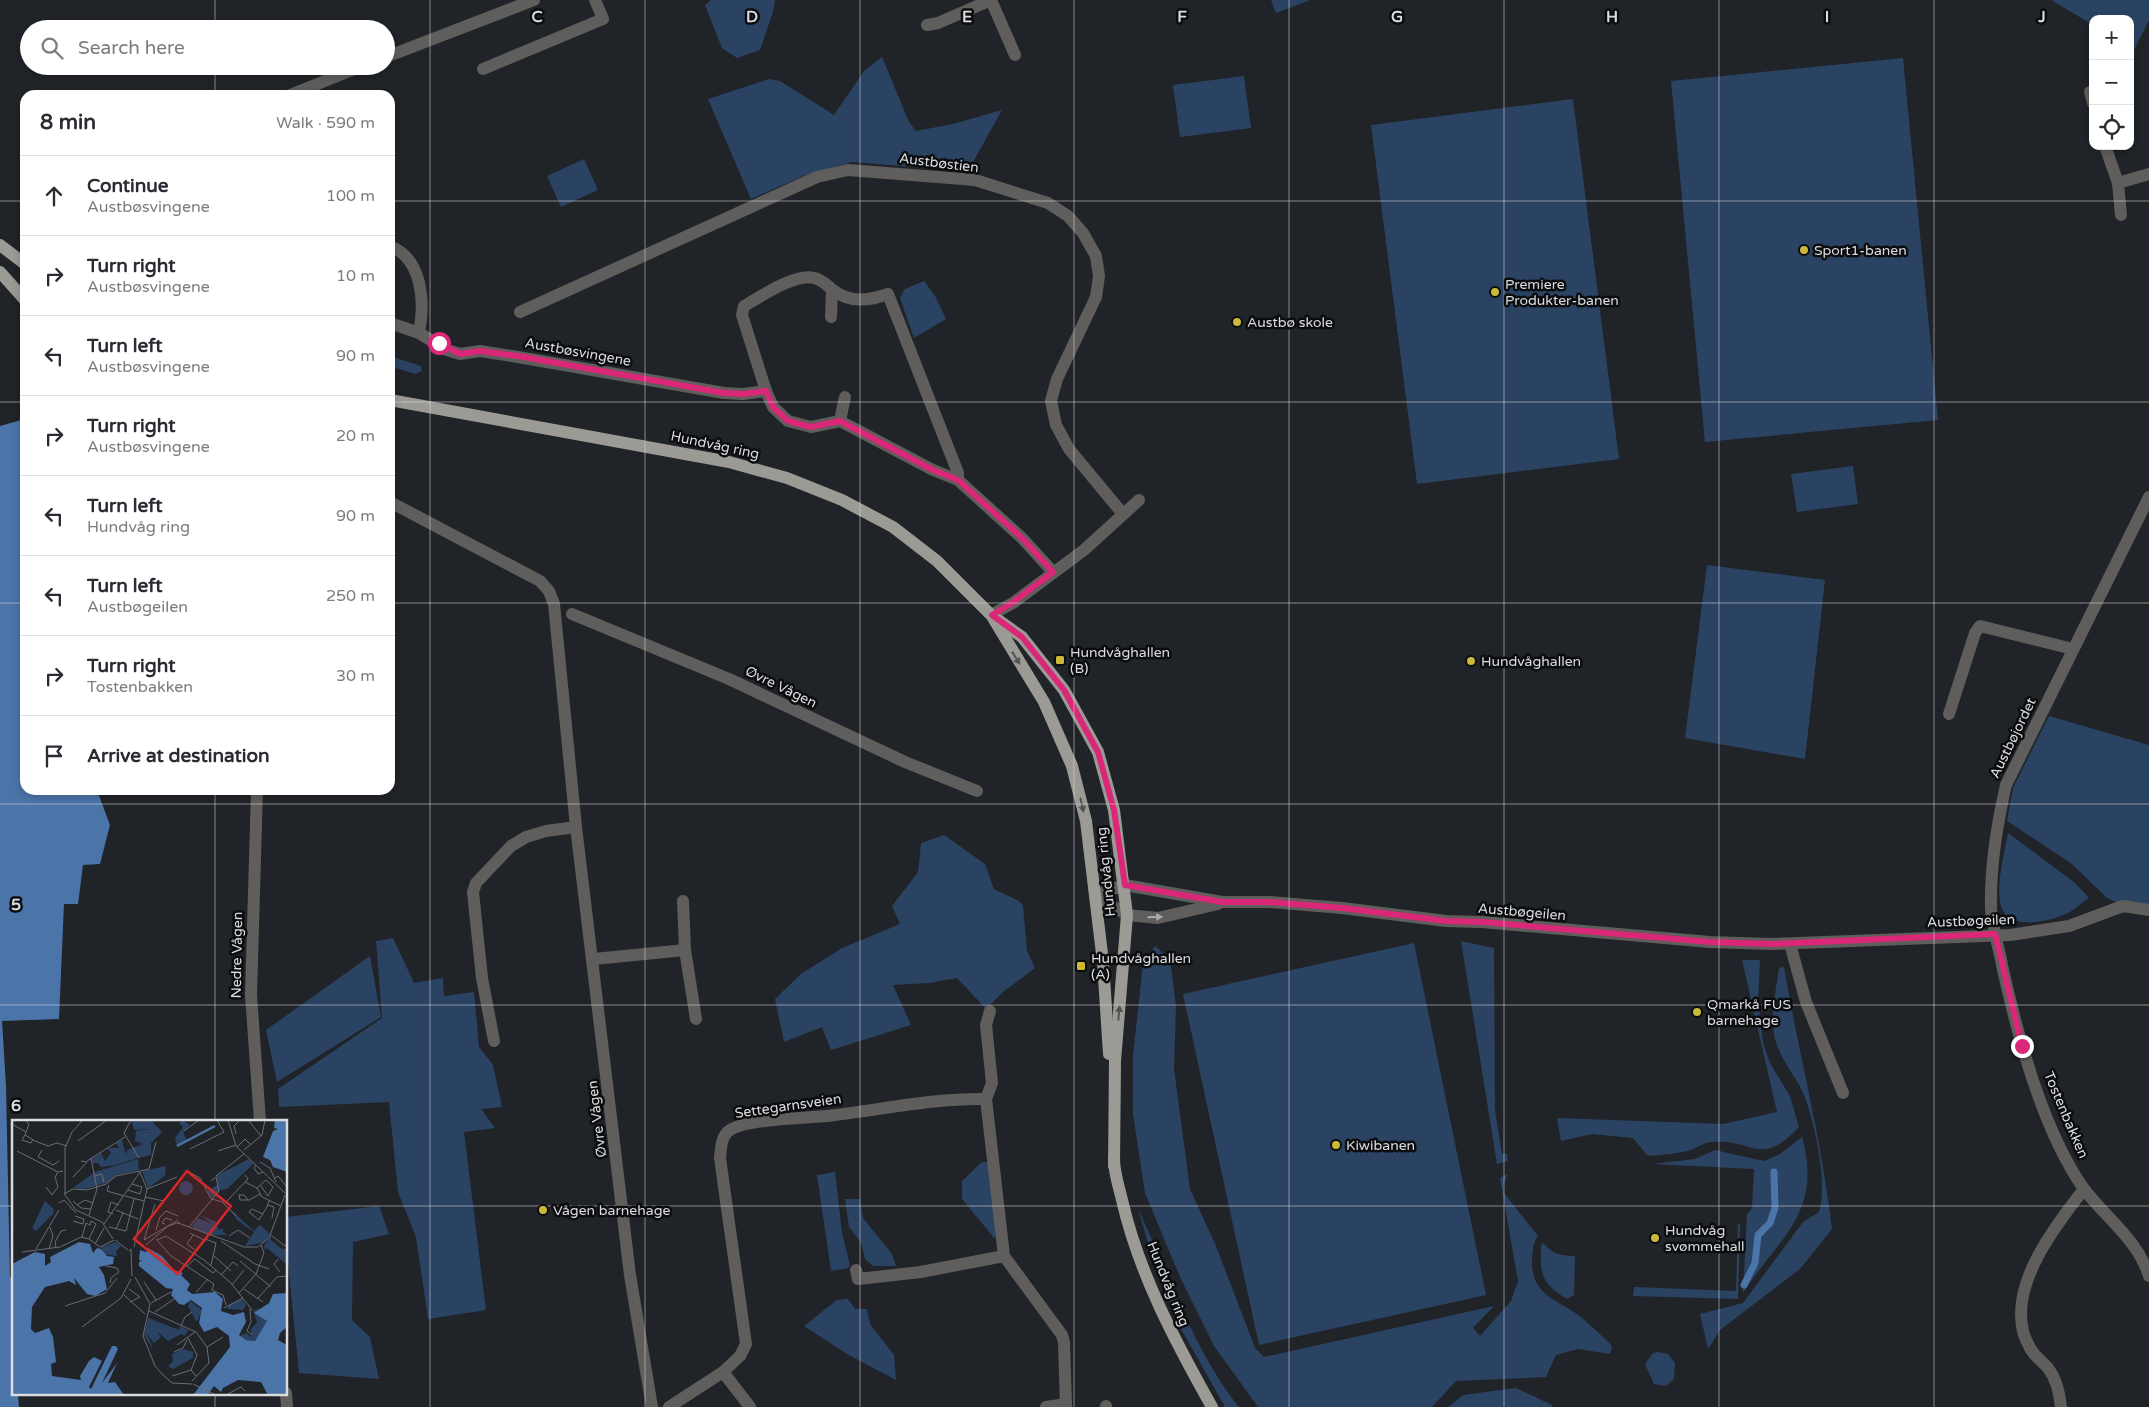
<!DOCTYPE html>
<meta charset="utf-8">
<style>
body{margin:0;font-family:"Varela Round",sans-serif;background:#f7f7f7;color:#2b2b33}
.controls{position:absolute;right:15px;top:15px;display:grid;overflow:hidden;border-radius:10px;box-shadow:0 2px 8px #0003}
.controls button{width:45px;height:45px;display:grid;place-items:center;padding:0;border:0;border-bottom:1px solid #e1e1e2;background:#fff;color:#2b2b33;font:25px sans-serif}
.stop{position:absolute;width:15px;height:15px;margin:-11px;border:4px solid #db2777;border-radius:50%;background:#fff}
.stop.end{background:#db2777;border-color:#fff;box-shadow:0 1px 5px #0008}
.list{margin:0;padding:0;list-style:none}
h2{display:flex;justify-content:space-between;align-items:center;height:65px;margin:0;padding:0 20px;font-size:21px}
h2 small{font-size:16px;font-weight:400;color:#7c7c81}
.list li{display:grid;grid-template-columns:32px 1fr auto;gap:15px;align-items:center;box-sizing:border-box;height:80px;padding:0 20px;border-top:1px solid #e1e1e2}
.list b{display:block;font-size:19px;white-space:nowrap}
.list p{margin:0;font-size:16px;white-space:nowrap;color:#7c7c81}
.list em{font-size:16px;font-style:normal;color:#7c7c81}
.icon{flex:none;width:28px;height:28px;fill:none;stroke:currentColor;stroke-width:2;stroke-linecap:round;stroke-linejoin:round}
.map{position:relative;flex:none;width:2149px;height:1407px;overflow:hidden}
.search{position:absolute;background:#fff;box-shadow:0 2px 8px #0003;left:20px;top:20px;width:375px;height:55px;display:flex;align-items:center;gap:12px;box-sizing:border-box;padding:0 18px;border-radius:28px;color:#7c7c81;font-size:19px}
.panel{position:absolute;background:#fff;box-shadow:0 2px 8px #0003;left:20px;top:90px;width:375px;height:705px;border-radius:15px}
.map>svg:first-child{display:block}
.green{fill:#2b4363}
.water{fill:#4b74a9}
.lines{fill:none;stroke-linecap:round;stroke-linejoin:round}
.stream{stroke:#4b74a9;stroke-width:7}
.minor{stroke:#5f5e5c;stroke-width:12}
.major{stroke:#9b9a95;stroke-width:12}
.oneway{fill:#535352}
.oneway2{fill:#a9aaab}
.route{stroke:#db2777;stroke-width:6}
.grid{fill:none;stroke:#dadcdf;stroke-width:1;stroke-opacity:0.55}
.poi-dot{fill:#ccb938;stroke:#0b0c0e;stroke-width:2}
.labels{text-anchor:middle;dominant-baseline:central;stroke-width:5;stroke-linejoin:round;paint-order:stroke}
.street-label{font-size:14px;fill:#dadcdf;stroke:#0b0c0e}
.poi-label{font-size:14px;fill:#dadcdf;stroke:#0b0c0e;text-anchor:start}
.inset-river{fill:none;stroke:#4b74a9;stroke-width:2.5}
.inset-road{fill:none;stroke:#6a6d71;stroke-width:1}
.view{fill:#d62828;fill-opacity:0.15;stroke:#d62828;stroke-width:2.5}
.inset-edge{fill:none;stroke:#dadcdf;stroke-width:2.5}
.grid-label{font-size:16px;text-anchor:middle;font-weight:bold;fill:#dadcdf;stroke:#0b0c0e;stroke-width:5;stroke-linejoin:round;paint-order:stroke}
</style>
<div class="map">
<svg width="2149" height="1407" viewBox="0 0 2149 1407">
<rect width="100%" height="100%" fill="#202327"/>
<g class="green">
<path d="M711 0H775L773 12 760 50 737 58 722 48 705 5Z"/>
<path d="M1271 0H1310L1276 13Z"/>
<path d="M2051 0H2149V20L2133 52 2130 50V19H2093V25Z"/>
<path d="M882 57 909 122 916 131 953 124 1002 110 968 171 852 162 806 175 751 199 708 99 769 79 780 81 834 115 864 71Z"/>
<path d="M1903 58 1938 420 1705 442 1671 81Z"/>
<path d="M1244 76 1251 128 1180 137 1173 85Z"/>
<path d="M1573 99 1619 459 1417 484 1371 125Z"/>
<path d="M584 159 598 190 561 207 547 176Z"/>
<path d="M924 281 935 296 946 319 914 338 900 298 905 289Z"/>
<path d="M390 356 421 366 422 371 415 374 390 366Z"/>
<path d="M1853 466 1858 504 1797 512 1791 474Z"/>
<path d="M1707 565 1825 580 1805 759 1685 738Z"/>
<path d="M2049 716 2149 745V905L2123 906 2106 897 2072 864 2007 821 2013 788Z"/>
<path d="M2008 833 2074 882 2089 898C2082 903 2076 908 2070 912 2050 922 2005 933 2000 902 1997 879 2004 855 2008 833Z"/>
<path d="M944 835 985 864 994 889 1019 901 1023 906 1027 951 1035 968 1003 992 986 1009 957 978 929 983 893 985 911 1025 831 1050 822 1027 784 1042 775 999 801 974 842 948 900 924 892 906 918 872 921 843Z"/>
<path d="M393 938 414 983 443 978 444 996 474 992 479 1047 493 1065 502 1107 481 1109 495 1128 464 1132 486 1310 428 1319 416 1237 398 1192 389 1102 279 1107 278 1089 382 1018 376 941Z"/>
<path d="M1461 941 1494 948 1495 1110 1502 1154H1507L1508 1161 1497 1164Z"/>
<path d="M1414 943 1486 1295 1259 1345 1183 994Z"/>
<path d="M1155 946 1170 959 1176 1006 1174 1069 1190 1189 1216 1246 1255 1348 1264 1357 1494 1306 1473 1328 1480 1336 1511 1301 1518 1281 1500 1178 1508 1174 1503 1186 1504 1193 1538 1236C1533 1243 1533 1249 1532 1258 1530 1293 1553 1298 1577 1314 1585 1320 1606 1339 1612 1346L1610 1354 1578 1349 1556 1355 1546 1377 1456 1381 1432 1407H1258L1214 1346 1180 1277 1145 1193 1133 1114V1056L1143 964Z"/>
<path d="M370 956 381 1017 277 1082 266 1030Z"/>
<path d="M1742 960H1760L1758 1000 1763 1043 1770 1063 1790 1096 1799 1127C1759 1169 1755 1138 1712 1142 1702 1143 1696 1149 1687 1151 1676 1154 1664 1154 1653 1156L1647 1155 1633 1138 1592 1134 1561 1141 1557 1118 1723 1124 1777 1112Z"/>
<path d="M1784 967C1799 1055 1822 1141 1832 1229L1800 1269 1720 1330 1708 1349 1700 1314 1743 1303 1803 1222 1819 1212C1828 1184 1815 1123 1804 1095 1795 1074 1778 1058 1774 1034 1771 1013 1776 989 1779 968Z"/>
<path d="M1802 1137C1823 1213 1780 1236 1743 1293L1747 1214 1752 1208 1754 1169 1652 1164 1695 1159 1715 1150 1764 1161 1780 1154Z"/>
<path d="M982 1162H988L996 1220 995 1239 962 1199V1181Z"/>
<path d="M835 1172 842 1233 850 1265 848 1268 831 1271 817 1175Z"/>
<path d="M845 1199H860L863 1218 892 1254 896 1266H873L865 1259 861 1243 849 1227Z"/>
<path d="M379 1206 389 1234 353 1242 352 1320 370 1337 379 1379 299 1373 286 1243V1217Z"/>
<path d="M1138 1208C1167 1272 1195 1353 1239 1407H1225L1181 1329 1155 1268Z"/>
<path d="M1738 1223 1740 1224 1738 1299 1633 1296 1634 1287 1736 1291Z"/>
<path d="M1543 1243C1553 1254 1561 1256 1575 1256L1574 1295 1567 1299C1541 1283 1540 1275 1541 1246Z"/>
<path d="M848 1299 855 1309H867L870 1324 894 1355 896 1380 847 1354 804 1326 837 1300Z"/>
<path d="M1658 1352 1668 1354 1675 1363 1674 1379 1666 1386 1654 1384 1645 1364 1653 1353Z"/>
<path d="M1516 1388 1552 1405V1407H1448L1463 1395Z"/>
</g>
<path class="water" d="M25 419V790H97L110 825 100 864 83 865 78 904H64L59 1019 2 1021 6 1086 10 1277H14V1393H18L19 1407H0V426Z"/>
<g class="lines">
<path class="stream" d="M1744 1285 1755 1263 1758 1235 1770 1223 1775 1208 1774 1172"/>
<g class="minor">
<path d="M927 25 938 23 991 0 1015 55"/>
<path d="M386 57 534 0"/>
<path d="M483 69 603 19 595 0"/>
<path d="M2090 92 2093 103"/>
<path d="M290 95 362 66"/>
<path d="M2105 146 2118 183 2149 174"/>
<path d="M2118 183 2121 215"/>
<path d="M390 246C423 259 425 303 419 333"/>
<path d="M520 312 817 177 848 170 975 180 1048 203 1068 216 1083 233 1096 256 1099 276 1096 297 1057 379 1051 401 1056 425 1069 449 1123 514"/>
<path d="M831 317 832 290"/>
<path d="M390 323 419 333 447 350 460 354 480 351 518 357 724 393 743 394 766 391 773 407 788 421 811 427 840 421 933 470 958 480 1022 538 1053 572"/>
<path d="M766 391 742 315 744 306C760 297 795 273 814 278 821 279 828 286 833 290 849 303 869 301 888 294L958 473V480"/>
<path d="M840 421 845 397"/>
<path d="M2149 497 2006 785C1997 824 1990 869 1991 909 1992 928 1999 947 2002 965 2017 1034 2043 1131 2084 1189 2106 1218 2138 1240 2149 1276"/>
<path d="M390 502 540 581 549 591 554 604 576 827 630 1275 652 1407"/>
<path d="M572 614 729 679 905 762 977 791"/>
<path d="M991 615 1013 603 1084 550 1139 500"/>
<path d="M1949 714 1975 633 1980 626 2073 649"/>
<path d="M257 790 251 995 260 1121"/>
<path d="M1095 895 1125 885 1222 902H1269L1342 908 1446 921 1482 922 1710 942 1772 944 2010 935 2069 926 2123 906 2149 910"/>
<path d="M1095 895 1127 915 1158 918 1218 904"/>
<path d="M683 901 685 950 696 1019"/>
<path d="M1790 944 1806 1002 1843 1093"/>
<path d="M594 959 685 950"/>
<path d="M990 1011 986 1025 992 1083 986 1099 1004 1256 1062 1335 1064 1342 1066 1407"/>
<path d="M494 1041 482 978 476 921 473 892 476 883 511 846 526 837 546 831 576 827"/>
<path d="M856 1270 858 1279 921 1272 1004 1256"/>
<path d="M723 1372 740 1356 746 1344 720 1158C721 1148 721 1136 730 1130 747 1119 805 1118 827 1116 880 1110 933 1098 986 1099"/>
<path d="M286 1393 287 1407"/>
<path d="M1106 1406V1407"/>
<path d="M669 1407 723 1372 750 1407"/>
<path d="M1046 1407 1066 1404"/>
<path d="M2061 1407C2059 1392 2057 1380 2048 1368 2042 1361 2034 1356 2030 1348 2028 1343 2024 1337 2023 1331 2011 1282 2056 1225 2084 1189"/>
</g>
<g class="major">
<path d="M0 245 25 264"/>
<path d="M0 272 25 300"/>
<path d="M390 400 729 462 787 478 842 500 893 527 937 561 991 615 1022 637 1064 690 1098 752 1114 810 1127 915 1115 1061 1114 1166"/>
<path d="M993 618 1044 702 1072 766 1086 821 1103 962 1109 1054"/>
<path d="M1114 1159C1114 1173 1119 1187 1122 1200 1139 1274 1175 1341 1212 1407"/>
</g>
</g>
<defs><path id="oneway-solid" d="M-6-.8H1V-3.2L6.5 0L1 3.2V.8H-6Z" transform="scale(1.25)"/></defs>
<g class="oneway">
<use href="#oneway-solid" transform="translate(1016 658) rotate(58)"/>
<use href="#oneway-solid" transform="translate(1082 805) rotate(77)"/>
<use href="#oneway-solid" transform="translate(1119 1013) rotate(-85)"/>
</g>
<use class="oneway2" href="#oneway-solid" transform="translate(1155 917) rotate(-1)"/>
<g class="lines">
<path class="route" d="M439 343 460 354 480 351 518 356 724 393 743 394 766 391 773 407 788 421 811 427 840 421 933 470 958 480 1022 538 1053 572 1012 603 992 615 1022 637 1064 690 1098 752 1114 810 1125 885 1222 902H1269L1342 908 1446 921 1482 922 1710 942 1772 944 1995 934 2022 1046"/>
</g>
<path class="grid" d="M215 0V29M430 0V1407M645 0V1407M860 0V1407M1074 0V1407M1289 0V1407M1504 0V1407M1719 0V1407M1934 0V1407M215 66V95M0 201H25M390 201H2149M0 402H25M390 402H2149M0 603H25M390 603H2149M215 790V1121M0 804H2149M0 1005H2149M0 1206H14M286 1206H2149M215 1393V1407"/>
<g class="poi-dot">
<circle cx="1804" cy="250" r="5"/>
<circle cx="1495" cy="292" r="5"/>
<circle cx="1237" cy="322" r="5"/>
<rect x="1055" y="655" width="10" height="10" rx="2.5"/>
<circle cx="1471" cy="661" r="5"/>
<rect x="1076" y="961" width="10" height="10" rx="2.5"/>
<circle cx="1697" cy="1012" r="5"/>
<circle cx="1336" cy="1145" r="5"/>
<circle cx="543" cy="1210" r="5"/>
<circle cx="1655" cy="1238" r="5"/>
</g>
<g class="labels">
<g class="street-label">
<text transform="translate(939 163) rotate(7)">Austbøstien</text>
<text transform="translate(578 352) rotate(10)">Austbøsvingene</text>
<text transform="translate(715 445) rotate(12)">Hundvåg ring</text>
<text transform="translate(781 687) rotate(26)">Øvre Vågen</text>
<text transform="translate(2013 738) rotate(-64)">Austbøjordet</text>
<text transform="translate(1106 872) rotate(-96)">Hundvåg ring</text>
<text transform="translate(1522 912) rotate(5)">Austbøgeilen</text>
<text transform="translate(1971 921) rotate(-2)">Austbøgeilen</text>
<text transform="translate(237 955) rotate(-89)">Nedre Vågen</text>
<text transform="translate(788 1106) rotate(-8)">Settegarnsveien</text>
<text transform="translate(2066 1115) rotate(67)">Tostenbakken</text>
<text transform="translate(597 1119) rotate(-97)">Øvre Vågen</text>
<text transform="translate(1168 1284) rotate(68)">Hundvåg ring</text>
</g>
<g class="poi-label">
<text x="1814" y="250">Sport1-banen</text>
<text x="1505" y="284">Premiere<tspan x="1505" dy="16">Produkter-banen</tspan></text>
<text x="1247" y="322">Austbø skole</text>
<text x="1070" y="652">Hundvåghallen<tspan x="1070" dy="16">(B)</tspan></text>
<text x="1481" y="661">Hundvåghallen</text>
<text x="1091" y="958">Hundvåghallen<tspan x="1091" dy="16">(A)</tspan></text>
<text x="1707" y="1004">Qmarkå FUS<tspan x="1707" dy="16">barnehage</tspan></text>
<text x="1346" y="1145">Kiwibanen</text>
<text x="553" y="1210">Vågen barnehage</text>
<text x="1665" y="1230">Hundvåg<tspan x="1665" dy="16">svømmehall</tspan></text>
</g>
</g>
<g transform="translate(12 1120)">
<rect width="275" height="275" fill="#202327"/>
<path d="M119 0H139L150 12 139 23V35L127 38 125 31 126 38 103 45 89 47 86 43H81L80 39 89 33 93 41 99 33 95 28H107L104 23 110 20 114 35 115 30 131 24 123 21 124 11 139 9 122 10ZM171 0 178 5 171 12 175 20 165 26 163 18 171 7 167 3ZM126 39 127 50 104 55 96 62 74 69 61 68 83 52ZM237 39 241 43 238 47 215 69 208 70 200 78 195 72 206 64 204 56ZM154 46 153 56 136 68 130 51ZM167 68a7 7 0 1 1 14 0a7 7 0 1 1-14 0ZM33 81 42 89 41 94 24 111 20 108ZM218 89 242 111 248 105 258 114 253 122 233 126 242 112 225 100ZM188 95 204 102 207 109 203 112 211 108V112L216 115H196L183 109 180 106 186 98 200 104ZM259 116V120L270 129 275 128V145L255 128 253 130 252 126ZM103 122 109 126 104 132 105 136 92 134 89 127ZM230 179 234 185 231 190 216 189V185ZM178 181 190 190 186 200 184 201 176 186ZM248 188 243 193 256 201 243 221 234 220 228 216 234 213 239 217V209L245 202 241 191ZM136 198 167 210 168 206 176 210 173 216 169 214 156 221 145 211 149 217 142 223 133 212 138 220 141 230 132 215ZM171 229 181 232V238L161 249 156 246 161 241 160 234Z" fill="#2b4363"/>
<path d="M263 0H275V52L261 47 258 40 251 37 261 11 266 9 262 8ZM67 122 78 124 81 133 85 128 89 129 95 136 102 137 101 144 87 147 92 155 95 169 83 176 75 174 62 158 64 165 57 161 33 167 20 187 19 209 23 213 37 208 41 217 44 242 39 244 40 256 69 260 68 256 77 241 82 237 90 241 77 267 79 269 100 226H104L106 229 90 263 105 243 96 263 103 262 112 275H0V144L23 132 33 134V146L39 142 38 137ZM136 128 150 136 162 150 171 153 169 155 178 164 175 170 180 174 203 172 211 179 209 191 221 195 232 192 234 202 227 215 234 220 243 221 255 201 242 193 257 183 261 174 275 173V207L268 213 266 220 275 225V275H256L249 262 226 260 211 268 209 272 202 266 196 275H181L218 227 217 216 205 207 192 212 187 203 190 188 179 180 172 185 167 184 159 175 161 169 154 168 127 146V142L130 141 127 140 128 130 134 132Z" fill="#4b74a9"/>
<path class="inset-river" d="M165 26 203 6M0 256 15 275"/>
<path class="inset-road" d="M13 0 17 4 13 15 23 21 36 26 45 23 55 26M119 0 112 13 127 38M216 0 224 26 273 73M236 0 249 16M70 1 60 12 53 28V75L64 90 90 102 101 119M0 4 14 12M172 11 187 0M224 14 222 6 227 1M13 15 10 20 19 23 21 19M66 21 95 0M225 27 233 19 239 25M178 29 212 12 205 0M30 30 26 37 32 40 41 45 47 41M232 30 250 15 253 0M5 31 46 52 51 51M206 31 224 25M75 41 113 17M248 42 258 48 264 62M244 45 242 48 246 54 251 52M179 53 188 58 199 79 216 83M83 56 90 54 92 63M204 56 232 34M61 57 75 42 69 41M263 58 266 56 275 67M233 62 245 68 250 77 269 86M97 65 95 71 112 76M34 67 40 75 46 67 43 57 46 52M245 68 254 60 261 67 256 76 249 66M135 69 165 57M116 70 128 74 130 67 120 64M52 74 61 69 75 70 94 64 104 56 137 49 144 22M113 76 132 81M133 77 152 81M236 80 232 75H227L228 80H237L248 74M61 81 69 88 79 89M214 82 236 59 233 55M47 83 52 80 64 93M211 83 224 96M143 84 132 120 166 100M65 85 73 80 81 83M256 85 262 87 260 98M104 90 126 99M101 94 96 92 99 82 107 85M251 94 240 89 237 92 247 100 255 87 257 81M77 95 85 69 79 38M61 101 71 104 72 99 63 96M166 103 232 127H246L257 118 273 75M92 104 128 52M153 104 150 103 153 98 160 100M97 107 114 111 122 79M177 107 207 71 204 57 199 61M104 109 111 93M144 110 148 97 154 91 166 96M178 113 194 121M181 115 175 124 183 130M259 115 273 126 275 123M217 116 226 110 238 118M70 117 74 103 78 105 79 101 84 104 77 119M144 119 159 136 202 164 200 170 211 175 214 185M193 119 204 123 199 145M103 120 116 130M145 120 154 116 192 140 219 163 240 190M209 121 243 144 257 149M83 124 92 108M134 125 156 106 168 102M122 127 135 69 128 52M44 128 43 122 49 111 54 110M24 129 47 90M37 129 41 116 38 107M117 131 119 129 120 156M10 132 48 127 69 117 77 119 88 127 102 120M202 136 219 151M266 139 262 144 268 152M228 141 259 167M94 146 105 148 107 152 99 158 98 163M175 146 183 139 201 153 204 150M209 155 221 142 226 146M123 157 138 184 131 216 143 246 151 255M132 162 144 180M220 165 232 150M117 169 128 177 118 182M232 169 251 182M184 172 196 159M227 173 244 154 252 133 249 125M112 175 133 194M246 178 265 157 275 156M139 183 159 172M53 186 93 173 105 158M212 188 231 178M238 189 239 202 235 211 240 215M137 191 184 212 195 227 197 243 180 261M143 192 162 179M169 206 173 197 180 192M70 207 109 178 119 159M176 218 185 235 179 250M165 225 183 212M195 227 211 217M162 232 171 228 175 220M150 254 160 263 180 264M160 256 179 250 184 256M181 264 204 275M214 275 229 267 233 271"/>
<path class="view" d="M175 51 219 86 166 154 122 119Z"/>
<rect width="275" height="275" class="inset-edge"/>
</g>
<g class="grid-label">
<text x="537" y="22">C</text>
<text x="752" y="22">D</text>
<text x="967" y="22">E</text>
<text x="1182" y="22">F</text>
<text x="1397" y="22">G</text>
<text x="1612" y="22">H</text>
<text x="1827" y="22">I</text>
<text x="2042" y="22">J</text>
<text x="16" y="910">5</text>
<text x="16" y="1111">6</text>
</g>
</svg>
<div class="controls">
<button>+</button>
<button>−</button>
<button><svg class="icon" aria-label="locate" viewBox="0 0 24 24"><circle cx="12" cy="12" r="6"/><path d="M12 2v4M12 18v4M2 12h4M18 12h4"/></svg></button>
</div>
<div class="stop" style="left:439px;top:343px"></div>
<div class="stop end" style="left:2022px;top:1046px"></div>
<div class="search"><svg class="icon" aria-label="search" viewBox="0 0 24 24"><circle cx="10" cy="10" r="6"/><path d="M15 15l6 6"/></svg>Search here</div>
<section class="panel">
<h2>8 min<small>Walk · 590 m</small></h2>
<ul class="list">
<li><svg class="icon" aria-label="ahead" viewBox="0 0 24 24"><path d="M12 20V5M6 11l6-6 6 6"/></svg><div><b>Continue</b><p>Austbøsvingene</p></div><em>100 m</em></li>
<li><svg class="icon" aria-label="right" viewBox="0 0 24 24"><path d="M7 20v-9h11M14 6l5 5-5 5"/></svg><div><b>Turn right</b><p>Austbøsvingene</p></div><em>10 m</em></li>
<li><svg class="icon" aria-label="left" viewBox="0 0 24 24"><path d="M17 20v-9H6M10 6l-5 5 5 5"/></svg><div><b>Turn left</b><p>Austbøsvingene</p></div><em>90 m</em></li>
<li><svg class="icon" aria-label="right" viewBox="0 0 24 24"><path d="M7 20v-9h11M14 6l5 5-5 5"/></svg><div><b>Turn right</b><p>Austbøsvingene</p></div><em>20 m</em></li>
<li><svg class="icon" aria-label="left" viewBox="0 0 24 24"><path d="M17 20v-9H6M10 6l-5 5 5 5"/></svg><div><b>Turn left</b><p>Hundvåg ring</p></div><em>90 m</em></li>
<li><svg class="icon" aria-label="left" viewBox="0 0 24 24"><path d="M17 20v-9H6M10 6l-5 5 5 5"/></svg><div><b>Turn left</b><p>Austbøgeilen</p></div><em>250 m</em></li>
<li><svg class="icon" aria-label="right" viewBox="0 0 24 24"><path d="M7 20v-9h11M14 6l5 5-5 5"/></svg><div><b>Turn right</b><p>Tostenbakken</p></div><em>30 m</em></li>
<li><svg class="icon" aria-label="arrive" viewBox="0 0 24 24"><path d="M6 21V4h12l-3 4 3 4H6"/></svg><div><b>Arrive at destination</b></div></li>
</ul>
</section>
</div>
